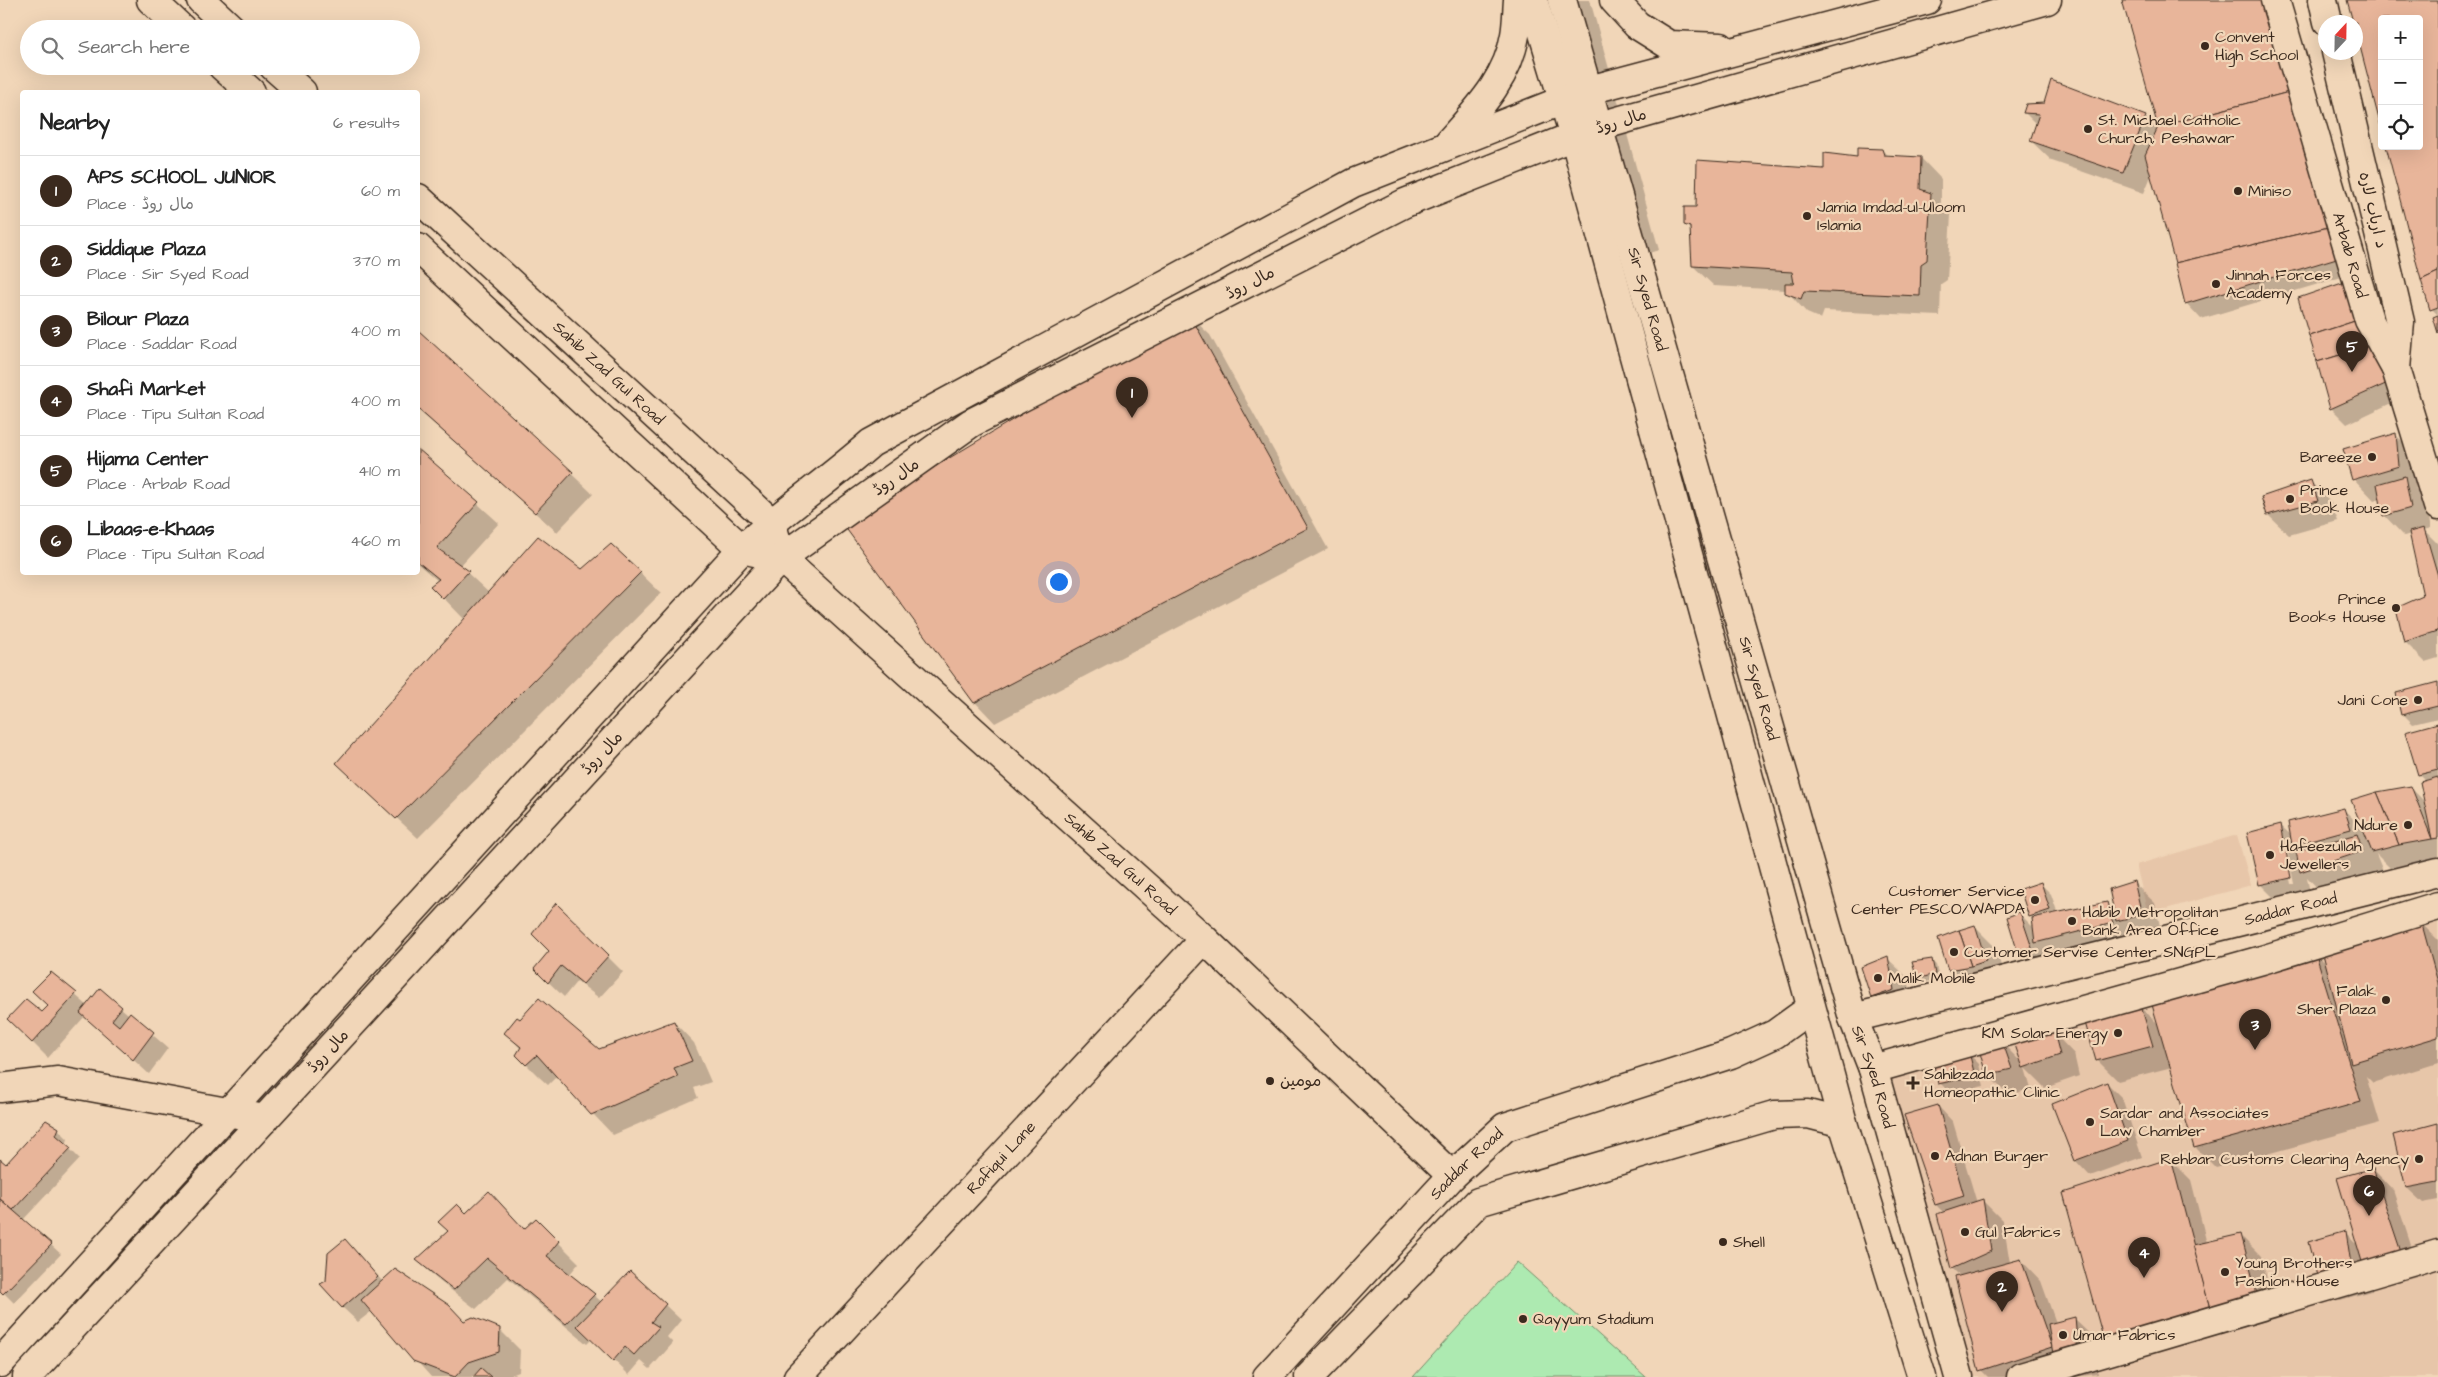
<!DOCTYPE html>
<meta charset="utf-8">
<style>
body{margin:0;font-family:"Architects Daughter","Playpen Sans Arabic",sans-serif;background:#f6f6f6;color:#222}
.controls{position:absolute;right:15px;top:15px;display:grid;overflow:hidden;border-radius:5px;box-shadow:0 5px 20px #0002}
.controls button{width:45px;height:45px;display:grid;place-items:center;padding:0;border:0;border-bottom:1px solid #e0e0e0;background:#fff;color:#222;font:25px sans-serif}
.compass{position:absolute;left:2318px;top:15px;width:45px;height:45px;border-radius:50%;background:#fff;box-shadow:0 5px 20px #0002;rotate:22deg}
.you{position:absolute;left:1058px;top:581px;width:18px;height:18px;margin:-12px;border:4px solid #fff;border-radius:50%;background:#1a73e8;box-shadow:0 0 0 8px #1a73e833}
.badge{display:grid;place-items:center;width:32px;height:32px;border-radius:50%;background:#3b2a1e;color:#fff;font-size:16px;font-weight:700}
.pin{position:absolute;translate:-50% -41px;filter:drop-shadow(0 1px 2px #0008)}
.pin::after{content:'';position:absolute;top:26px;width:18px;height:15px;background:inherit;clip-path:polygon(0 0,100% 0,50% 100%)}
.list{margin:0;padding:0;list-style:none}
h2{display:flex;justify-content:space-between;align-items:center;height:65px;margin:0;padding:0 20px;font-size:21px}
h2 small{font-size:16px;font-weight:400;color:#767676}
.list li{display:grid;grid-template-columns:32px 1fr auto;gap:15px;align-items:center;box-sizing:border-box;height:70px;padding:0 20px;border-top:1px solid #e0e0e0}
.list b{display:block;font-size:19px;white-space:nowrap}
.list p{margin:0;font-size:16px;white-space:nowrap;color:#767676}
.list em{font-size:16px;font-style:normal;color:#767676}
.icon{flex:none;width:28px;height:28px;fill:none;stroke:currentColor;stroke-width:2;stroke-linecap:round;stroke-linejoin:round}
.map{position:relative;flex:none;width:2438px;height:1377px;overflow:hidden}
.search{position:absolute;background:#fff;box-shadow:0 5px 20px #0002;left:20px;top:20px;width:400px;height:55px;display:flex;align-items:center;gap:12px;box-sizing:border-box;padding:0 18px;border-radius:28px;color:#767676;font-size:19px}
.panel{position:absolute;background:#fff;box-shadow:0 5px 20px #0002;left:20px;top:90px;width:400px;height:485px;border-radius:5px}
.map>svg:first-child{display:block}
.built{fill:#e7c6a9}
.green{fill:#adeab1;stroke:#748a68}
.shadow{fill:#0003;fill-rule:evenodd}
.building{fill:#e8b59a;stroke:#3b2a1e}
.lines{fill:none;stroke-linecap:round;stroke-linejoin:round}
.minor-casing{stroke:#3b2a1e;stroke-width:31}
.major-casing{stroke:#3b2a1e;stroke-width:31}
.minor{stroke:#f1d6b8;stroke-width:28}
.major{stroke:#f1d6b8;stroke-width:28}
.poi-dot{fill:#3b2a1e;stroke:#f1d6b8;stroke-width:2}
.labels{text-anchor:middle;dominant-baseline:central;stroke-width:4.5;stroke-linejoin:round;paint-order:stroke}
.poi-label{font-size:16px;fill:#3b2a1e;stroke:#f1d6b8;text-anchor:start}
.street-label{font-size:16px;fill:#3b2a1e;stroke:#f1d6b8}
</style>
<div class="map">
<svg width="2438" height="1377" viewBox="0 0 2438 1377">
<rect width="100%" height="100%" fill="#f1d6b8"/>
<filter id="ink" filterUnits="userSpaceOnUse"><feTurbulence type="fractalNoise" baseFrequency=".02" numOctaves="2"/><feDisplacementMap in="SourceGraphic" scale="10" xChannelSelector="R" yChannelSelector="G"/><feConvolveMatrix kernelMatrix="1 2 1 2 8 2 1 2 1" color-interpolation-filters="sRGB"/></filter>
<g filter="url(#ink)">
<g class="built">
<path d="M2237 835 2251 885 2148 914 2136 865Z"/>
<path d="M2438 903V1377H1964L1873 1069Z"/>
</g>
<path class="green" d="M1517 1262 1646 1377H1413Z"/>
<g class="shadow">
<path d="M1551 0H1590L1659 250 1635 257Z"/>
<path d="M2123 0 2355 273 2201 319 2186 303 2152 174 2144 193 2052 161 2031 141 2037 125 2025 113 2145 117 2158 130 2159 127Z"/>
<path d="M2349 0H2438V315L2432 309 2419 146V19H2382V126Z"/>
<path d="M1882 150 1888 156 1921 158 1941 179V205L1951 215 1947 280 1941 284 1940 316 1824 311 1821 319 1807 313 1786 290 1714 286 1693 266 1692 231 1686 225 1697 208 1826 170Z"/>
<path d="M2300 298 2404 397 2347 424 2331 408Z"/>
<path d="M1189 315 1210 335 1328 549 995 723 975 702Z"/>
<path d="M418 331 593 494 557 532 418 410Z"/>
<path d="M2395 434 2416 455 2419 487 2415 488 2425 498 2431 528 2424 530 2438 544V658L2425 662 2405 642 2397 609 2425 597 2411 534 2404 536 2384 515 2381 498 2374 500 2354 479Z"/>
<path d="M418 450 499 523 460 566 489 593 582 571 611 545 661 593 418 838 338 763 465 620 432 586 438 581 418 564Z"/>
<path d="M2311 482 2331 503 2338 521 2289 535 2268 515Z"/>
<path d="M2438 683V718L2413 724 2403 714Z"/>
<path d="M2438 724V863L2394 872 2376 854 2383 871 2321 892 2307 877 2311 898 2281 905 2261 885 2280 825 2292 836 2343 809 2365 830 2410 787 2425 802 2426 781 2420 775ZM2284 848H2287L2294 884H2291Z"/>
<path d="M2134 883 2155 903 2162 935 2138 941 2129 932 2133 944 2057 963 2047 953 2052 968 2040 973 2019 952 2020 914 2034 928 2033 919 2030 916 2041 884 2051 894 2058 914 2106 903 2116 913Z"/>
<path d="M556 905 623 972 599 998 577 981 564 997 535 969 550 951Z"/>
<path d="M2421 923 2438 940V1063L2373 1083 2366 1076 2380 1123 2216 1168 2195 1147 2172 1067 2118 1081 2098 1061 2141 1007 2160 1026 2315 952 2327 965Z"/>
<path d="M1975 927 1995 947 2006 981 1959 980 1949 970Z"/>
<path d="M1887 958 1908 978 1914 1010 1893 1018 1872 997Z"/>
<path d="M1931 961 1936 965 1939 979 1922 983 1918 978Z"/>
<path d="M51 974 88 1006 121 1008 168 1048 149 1074 85 1016 48 1058 24 1034 49 1006Z"/>
<path d="M674 1022 694 1043 711 1082 694 1088 698 1098 613 1135 557 1076 548 1085 538 1076 517 1055 521 1049 506 1033 599 1050Z"/>
<path d="M2054 1033 2074 1054 2079 1076 2045 1088 2025 1068 2031 1089 2008 1095 1988 1075 1981 1050 2003 1044 2023 1064Z"/>
<path d="M1969 1054 1979 1064 1984 1086 1950 1093 1940 1083Z"/>
<path d="M2107 1083 2122 1098 2142 1157 2090 1176 2075 1160Z"/>
<path d="M1938 1106 1953 1122 1977 1203 1983 1201 2003 1221 2010 1263 2021 1260 2041 1281 2056 1323 2074 1319 2095 1339 2098 1374 2072 1377 2065 1370 2042 1377H1988L1981 1370 1961 1277 1952 1268 1944 1213 1936 1205 1905 1116Z"/>
<path d="M2438 1124V1200L2423 1203 2407 1188Z"/>
<path d="M58 1129 68 1139 66 1145 80 1159 23 1220 61 1254 14 1303 0 1289V1161L6 1165Z"/>
<path d="M2171 1160 2191 1180 2207 1243 2241 1236 2261 1256 2277 1318 2126 1361 2105 1341Z"/>
<path d="M2373 1169 2393 1190 2421 1276 2385 1285 2368 1268 2372 1291 2340 1300 2319 1280 2345 1232 2359 1246Z"/>
<path d="M489 1193 525 1230 536 1220 579 1263 569 1275 602 1302 665 1305 681 1320 667 1337 673 1343 650 1369 641 1361 629 1375 592 1339 587 1344 508 1278 476 1309 438 1280 417 1260Z"/>
<path d="M345 1241 383 1282 464 1322 499 1329 520 1350 519 1372 505 1377H431L372 1311 358 1322 342 1307 327 1282Z"/>
</g>
<g class="building">
<path d="M2122 0H2263L2289 92 2158 127Z"/>
<path d="M2347 0H2438V272L2421 280 2386 146H2419V19H2382V131L2356 31V22H2353Z"/>
<path d="M2051 80 2146 116 2123 173 2030 141 2039 114 2023 113 2026 104 2044 103Z"/>
<path d="M2289 92 2333 226 2175 263 2145 155 2158 127Z"/>
<path d="M1857 148 1882 149 1884 155 1921 157 1920 189 1931 193 1927 260 1921 264 1920 296 1804 291 1801 299 1785 293V283H1794L1792 272 1692 266 1690 227 1684 225V207H1696L1697 160 1824 169V153L1857 157Z"/>
<path d="M2333 226 2340 257 2185 304 2175 263Z"/>
<path d="M2438 272V307L2430 310 2421 280Z"/>
<path d="M2351 280 2361 319 2309 336 2298 298Z"/>
<path d="M1189 313 1308 528 974 703 842 523Z"/>
<path d="M2438 315V333L2433 317Z"/>
<path d="M2361 319 2373 345 2317 362 2309 336Z"/>
<path d="M418 330 573 472 535 513 418 409Z"/>
<path d="M2373 345 2390 382 2330 409 2317 362Z"/>
<path d="M2396 433 2399 466 2352 480 2343 449Z"/>
<path d="M418 449 479 502 437 548 469 571 443 599 430 586 439 579 418 562Z"/>
<path d="M2405 476 2411 508 2383 516 2377 484Z"/>
<path d="M2311 480 2318 501 2267 515 2261 497Z"/>
<path d="M2424 528 2438 576V631L2404 642 2396 608 2423 596 2409 532Z"/>
<path d="M538 536 582 569 611 544 641 572 396 819 336 763Z"/>
<path d="M2438 682V706L2401 715 2396 693Z"/>
<path d="M2438 723V770L2418 775 2405 732Z"/>
<path d="M2438 777V838L2432 839 2420 782Z"/>
<path d="M2411 786 2432 839 2399 845 2377 792Z"/>
<path d="M2377 792 2399 845 2372 852 2351 800Z"/>
<path d="M2344 808 2351 829 2292 845 2288 822Z"/>
<path d="M2281 824 2291 878 2259 885 2247 833Z"/>
<path d="M2357 834 2363 851 2300 872 2296 851Z"/>
<path d="M2134 881 2142 915 2116 921 2109 889Z"/>
<path d="M2041 882 2050 910 2029 917 2020 889Z"/>
<path d="M2107 902 2113 923 2035 943 2032 918Z"/>
<path d="M556 903 609 955 583 984 561 966 548 983 534 969 549 951 532 934Z"/>
<path d="M2020 912 2032 948 2018 953 2007 917Z"/>
<path d="M2421 921 2438 983V1037L2351 1063 2322 950Z"/>
<path d="M1975 925 1986 961 1971 966 1959 930Z"/>
<path d="M1959 930 1971 966 1948 970 1938 938Z"/>
<path d="M2315 951 2361 1102 2194 1148 2150 998Z"/>
<path d="M1888 956 1894 990 1871 998 1861 967Z"/>
<path d="M1932 959 1935 974 1917 979 1912 962Z"/>
<path d="M51 972 77 993 32 1043 7 1019 26 999 42 1012 48 1006 32 991Z"/>
<path d="M100 988 122 1007 112 1020 119 1026 130 1012 154 1032 133 1060 80 1013Z"/>
<path d="M539 998 599 1049 674 1021 692 1061 674 1068 678 1077 591 1115 537 1055 526 1065 516 1055 521 1047 504 1033 517 1017 520 1019Z"/>
<path d="M2141 1006 2153 1046 2096 1061 2084 1019Z"/>
<path d="M2054 1032 2060 1055 2023 1068 2014 1042Z"/>
<path d="M2003 1043 2012 1069 1986 1075 1979 1049Z"/>
<path d="M1969 1052 1975 1076 1938 1084 1933 1061Z"/>
<path d="M2107 1082 2128 1141 2074 1161 2052 1104Z"/>
<path d="M1938 1105 1964 1196 1935 1205 1904 1115Z"/>
<path d="M46 1120 59 1128 56 1135 71 1148 13 1210 0 1199V1159L6 1164Z"/>
<path d="M2438 1123V1182L2406 1188 2393 1135Z"/>
<path d="M2171 1158 2211 1312 2104 1341 2063 1193Z"/>
<path d="M2373 1168 2402 1255 2363 1265 2337 1178Z"/>
<path d="M489 1191 524 1229 536 1218 559 1241 547 1256 595 1294 566 1324 487 1258 454 1290 416 1260 448 1231 438 1222 457 1204 466 1213Z"/>
<path d="M0 1199 52 1244 3 1294 0 1291Z"/>
<path d="M1983 1199 1991 1251 1951 1269 1937 1214Z"/>
<path d="M2346 1231 2352 1271 2318 1280 2308 1242Z"/>
<path d="M2241 1234 2258 1298 2211 1312 2193 1245Z"/>
<path d="M345 1239 378 1277 342 1308 320 1284 326 1281 328 1253Z"/>
<path d="M2021 1259 2052 1347 1979 1371 1955 1277Z"/>
<path d="M395 1269 449 1305 464 1321 473 1317 500 1328 499 1352 469 1362 455 1377 413 1361 361 1300Z"/>
<path d="M630 1271 666 1304 651 1322 659 1327 634 1355 625 1347 613 1361 577 1326Z"/>
<path d="M2075 1317 2078 1354 2054 1360 2048 1324Z"/>
<path d="M481 1368 491 1377H473Z"/>
</g>
<g class="lines">
<defs>
<g id="minor">
<path d="M151 0 182 29"/>
<path d="M201 0 232 29"/>
<path id="s1" d="M2275 0 2369 320 2396 369 2438 506"/>
<path d="M2323 0 2328 22"/>
<path d="M2336 52 2400 322 2396 369"/>
<path d="M222 66 251 92"/>
<path d="M273 66 302 92"/>
<path id="s2" d="M418 198 771 522 778 545"/>
<path id="s3" d="M418 248 742 549 781 558 1204 939 1452 1176"/>
<path d="M0 1088 58 1081 265 1119"/>
<path id="s4" d="M798 1377 1204 939"/>
<path d="M2021 1377 2438 1254"/>
</g>
<g id="major">
<path d="M1533 0 1574 136 1843 1123 1922 1377"/>
<path id="s5" d="M1562 0 1853 1018 1873 1069 1959 1377"/>
<path d="M1614 0 1637 25 1669 45 1721 47"/>
<path d="M1449 142C1477 110 1508 79 1515 35 1517 24 1517 12 1518 0"/>
<path id="s6" d="M1853 1018 2438 872"/>
<path d="M1873 1069 2262 960 2438 906"/>
<path d="M0 1363 742 549C783 511 829 480 871 443L1353 183 1589 90 1927 0"/>
<path d="M27 1377 781 558 971 423 1405 203 1574 136 1600 126 2047 0"/>
<path id="s7" d="M1267 1377 1452 1176 1505 1127 1731 1054 1775 1034 1811 1008"/>
<path d="M1309 1377 1478 1202 1774 1115 1808 1114 1843 1123"/>
</g>
</defs>
<use href="#minor" class="minor-casing"/>
<use href="#major" class="major-casing"/>
<use href="#minor" class="minor"/>
<use href="#major" class="major"/>
</g>
</g>
<g class="poi-dot">
<circle cx="2205" cy="46" r="5"/>
<circle cx="2088" cy="129" r="5"/>
<circle cx="2238" cy="191" r="5"/>
<circle cx="1807" cy="216" r="5"/>
<circle cx="2216" cy="284" r="5"/>
<circle cx="2372" cy="457" r="5"/>
<circle cx="2290" cy="499" r="5"/>
<circle cx="2396" cy="608" r="5"/>
<circle cx="2418" cy="700" r="5"/>
<circle cx="2408" cy="825" r="5"/>
<circle cx="2270" cy="855" r="5"/>
<circle cx="2035" cy="900" r="5"/>
<circle cx="2072" cy="921" r="5"/>
<circle cx="1954" cy="952" r="5"/>
<circle cx="1878" cy="978" r="5"/>
<circle cx="2386" cy="1000" r="5"/>
<circle cx="2118" cy="1033" r="5"/>
<circle cx="1270" cy="1081" r="5"/>
<path d="M1910.5 1075.5h5v5h5v5h-5v5h-5v-5h-5v-5h5z"/>
<circle cx="2090" cy="1122" r="5"/>
<circle cx="1935" cy="1156" r="5"/>
<circle cx="2419" cy="1159" r="5"/>
<circle cx="1965" cy="1232" r="5"/>
<circle cx="1723" cy="1242" r="5"/>
<circle cx="2225" cy="1272" r="5"/>
<circle cx="1523" cy="1319" r="5"/>
<circle cx="2063" cy="1335" r="5"/>
</g>
<g class="labels">
<g class="poi-label">
<text x="2215" y="37">Convent<tspan x="2215" dy="18">High School</tspan></text>
<text x="2098" y="120">St. Michael Catholic<tspan x="2098" dy="18">Church, Peshawar</tspan></text>
<text x="2248" y="191">Miniso</text>
<text x="1817" y="207">Jamia Imdad-ul-Uloom<tspan x="1817" dy="18">Islamia</tspan></text>
<text x="2226" y="275">Jinnah Forces<tspan x="2226" dy="18">Academy</tspan></text>
<text x="2362" y="457" text-anchor="end">Bareeze</text>
<text x="2300" y="490">Prince<tspan x="2300" dy="18">Book House</tspan></text>
<text x="2386" y="599" text-anchor="end">Prince<tspan x="2386" dy="18">Books House</tspan></text>
<text x="2408" y="700" text-anchor="end">Jani Cone</text>
<text x="2398" y="825" text-anchor="end">Ndure</text>
<text x="2280" y="846">Hafeezullah<tspan x="2280" dy="18">Jewellers</tspan></text>
<text x="2025" y="891" text-anchor="end">Customer Service<tspan x="2025" dy="18">Center PESCO/WAPDA</tspan></text>
<text x="2082" y="912">Habib Metropolitan<tspan x="2082" dy="18">Bank Area Office</tspan></text>
<text x="1964" y="952">Customer Servise Center SNGPL</text>
<text x="1888" y="978">Malik Mobile</text>
<text x="2376" y="991" text-anchor="end">Falak<tspan x="2376" dy="18">Sher Plaza</tspan></text>
<text x="2108" y="1033" text-anchor="end">KM Solar Energy</text>
<text x="1924" y="1074">Sahibzada<tspan x="1924" dy="18">Homeopathic Clinic</tspan></text>
<text x="1280" y="1081">مومین</text>
<text x="2100" y="1113">Sardar and Associates<tspan x="2100" dy="18">Law Chamber</tspan></text>
<text x="1945" y="1156">Adnan Burger</text>
<text x="2409" y="1159" text-anchor="end">Rehbar Customs Clearing Agency</text>
<text x="1975" y="1232">Gul Fabrics</text>
<text x="1733" y="1242">Shell</text>
<text x="2235" y="1263">Young Brothers<tspan x="2235" dy="18">Fashion House</tspan></text>
<text x="1533" y="1319">Qayyum Stadium</text>
<text x="2073" y="1335">Umar Fabrics</text>
</g>
<g class="street-label">
<text transform="translate(1621 121) rotate(-17)">مال روڈ</text>
<text transform="translate(2373 210) rotate(77)">د ارباب لاره</text>
<text stroke="none"><textPath href="#s1" startOffset="266">Arbab Road</textPath></text>
<text transform="translate(1250 283) rotate(-27)">مال روڈ</text>
<text stroke="none"><textPath href="#s5" startOffset="311">Sir Syed Road</textPath></text>
<text stroke="none"><textPath href="#s2" startOffset="259">Sahib Zad Gul Road</textPath></text>
<text transform="translate(896 477) rotate(-35)">مال روڈ</text>
<text stroke="none"><textPath href="#s5" startOffset="716">Sir Syed Road</textPath></text>
<text transform="translate(602 753) rotate(-47)">مال روڈ</text>
<text stroke="none"><textPath href="#s3" startOffset="939">Sahib Zad Gul Road</textPath></text>
<text stroke="none"><textPath href="#s6" startOffset="451">Saddar Road</textPath></text>
<text transform="translate(328 1051) rotate(-47)">مال روڈ</text>
<text stroke="none"><textPath href="#s5" startOffset="1121">Sir Syed Road</textPath></text>
<text stroke="none"><textPath href="#s4" startOffset="299">Rafiqui Lane</textPath></text>
<text stroke="none"><textPath href="#s7" startOffset="292">Saddar Road</textPath></text>
</g>
</g>
</svg>
<div class="controls">
<button>+</button>
<button>−</button>
<button><svg class="icon" aria-label="locate" viewBox="0 0 24 24"><circle cx="12" cy="12" r="6"/><path d="M12 2v4M12 18v4M2 12h4M18 12h4"/></svg></button>
</div>
<svg class="compass" viewBox="-18 -18 36 36"><path d="M0-13l5 13h-10z" fill="#e53935"/><path d="M0 13l5-13h-10z" fill="#767676"/></svg>
<div class="you"></div>
<div class="pin badge" style="left:1132px;top:418px">1</div>
<div class="pin badge" style="left:2002px;top:1312px">2</div>
<div class="pin badge" style="left:2255px;top:1050px">3</div>
<div class="pin badge" style="left:2144px;top:1278px">4</div>
<div class="pin badge" style="left:2352px;top:372px">5</div>
<div class="pin badge" style="left:2369px;top:1216px">6</div>
<div class="search"><svg class="icon" aria-label="search" viewBox="0 0 24 24"><circle cx="10" cy="10" r="6"/><path d="M15 15l6 6"/></svg>Search here</div>
<section class="panel">
<h2>Nearby<small>6 results</small></h2>
<ul class="list">
<li><span class="badge">1</span><div><b>APS SCHOOL JUNIOR</b><p>Place · مال روڈ</p></div><em>60 m</em></li>
<li><span class="badge">2</span><div><b>Siddique Plaza</b><p>Place · Sir Syed Road</p></div><em>370 m</em></li>
<li><span class="badge">3</span><div><b>Bilour Plaza</b><p>Place · Saddar Road</p></div><em>400 m</em></li>
<li><span class="badge">4</span><div><b>Shafi Market</b><p>Place · Tipu Sultan Road</p></div><em>400 m</em></li>
<li><span class="badge">5</span><div><b>Hijama Center</b><p>Place · Arbab Road</p></div><em>410 m</em></li>
<li><span class="badge">6</span><div><b>Libaas-e-Khaas</b><p>Place · Tipu Sultan Road</p></div><em>460 m</em></li>
</ul>
</section>
</div>
